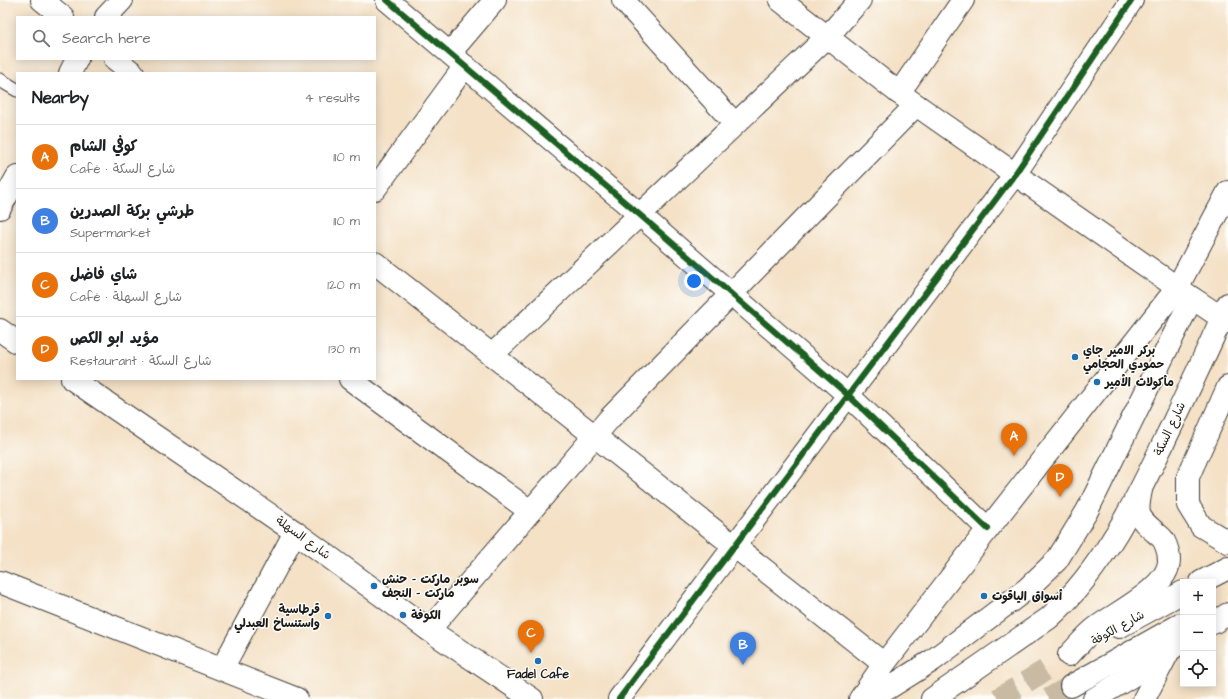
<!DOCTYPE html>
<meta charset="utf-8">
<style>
body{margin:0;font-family:"Architects Daughter","Playpen Sans Arabic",sans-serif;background:#f2f2f2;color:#202124}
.controls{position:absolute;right:12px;bottom:12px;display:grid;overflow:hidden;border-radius:0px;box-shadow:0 2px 10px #0003}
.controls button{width:36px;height:36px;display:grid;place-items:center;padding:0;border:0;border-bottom:1px solid #e0e0e0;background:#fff;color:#202124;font:20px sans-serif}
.you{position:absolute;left:694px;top:281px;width:14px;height:14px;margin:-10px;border:3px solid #fff;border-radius:50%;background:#1a73e8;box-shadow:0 0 0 6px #1a73e833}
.badge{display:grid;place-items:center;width:26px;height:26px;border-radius:50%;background:#2563eb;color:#fff;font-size:13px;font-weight:700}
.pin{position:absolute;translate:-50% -33px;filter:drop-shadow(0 1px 2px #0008)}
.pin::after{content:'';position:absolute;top:21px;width:14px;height:12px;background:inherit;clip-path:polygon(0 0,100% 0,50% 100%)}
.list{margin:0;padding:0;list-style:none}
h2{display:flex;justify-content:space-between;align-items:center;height:52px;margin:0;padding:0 16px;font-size:17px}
h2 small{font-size:13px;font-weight:400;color:#757577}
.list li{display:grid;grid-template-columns:26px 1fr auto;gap:12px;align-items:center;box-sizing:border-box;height:64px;padding:0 16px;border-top:1px solid #e0e0e0}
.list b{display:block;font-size:15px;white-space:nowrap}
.list p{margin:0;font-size:13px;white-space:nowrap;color:#757577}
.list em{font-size:13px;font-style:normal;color:#757577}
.icon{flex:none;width:22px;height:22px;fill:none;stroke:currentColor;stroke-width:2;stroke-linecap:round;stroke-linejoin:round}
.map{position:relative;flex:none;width:1228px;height:699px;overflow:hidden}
.search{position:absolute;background:#fff;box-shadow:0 2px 10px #0003;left:16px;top:16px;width:360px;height:44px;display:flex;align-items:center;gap:10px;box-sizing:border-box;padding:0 14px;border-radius:0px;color:#757577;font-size:15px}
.panel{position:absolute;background:#fff;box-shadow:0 2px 10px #0003;left:16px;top:72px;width:360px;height:308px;border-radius:0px}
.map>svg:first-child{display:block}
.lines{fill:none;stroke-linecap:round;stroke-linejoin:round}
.trunk-tunnel{stroke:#c9baa4;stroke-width:22;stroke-dasharray:22 11;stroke-linecap:butt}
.service-casing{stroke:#3c3a36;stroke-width:15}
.minor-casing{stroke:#3c3a36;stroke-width:24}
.tertiary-casing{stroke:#3c3a36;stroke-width:24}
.secondary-casing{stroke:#3c3a36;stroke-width:24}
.trunk-casing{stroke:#3c3a36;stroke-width:24}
.service{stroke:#fff;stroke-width:13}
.minor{stroke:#fff;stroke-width:22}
.tertiary{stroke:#fff;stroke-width:22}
.secondary{stroke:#fff;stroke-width:22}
.trunk{stroke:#fff;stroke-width:22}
.cycleway-casing{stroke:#fdfcf7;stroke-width:8}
.cycleway{stroke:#1b5e20;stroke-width:6}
.poi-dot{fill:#1f6fb2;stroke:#fdfcf7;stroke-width:1.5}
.labels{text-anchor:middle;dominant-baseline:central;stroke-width:3;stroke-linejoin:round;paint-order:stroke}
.poi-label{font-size:12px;font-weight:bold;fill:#1c1c1c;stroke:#fdfcf7;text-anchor:start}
.street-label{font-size:12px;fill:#1c1c1c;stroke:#fdfcf7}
</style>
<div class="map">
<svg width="1228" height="699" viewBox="0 0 1228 699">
<rect width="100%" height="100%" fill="#fdfcf7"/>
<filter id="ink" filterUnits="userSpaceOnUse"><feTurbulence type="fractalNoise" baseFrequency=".025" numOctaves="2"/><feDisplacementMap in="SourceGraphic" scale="8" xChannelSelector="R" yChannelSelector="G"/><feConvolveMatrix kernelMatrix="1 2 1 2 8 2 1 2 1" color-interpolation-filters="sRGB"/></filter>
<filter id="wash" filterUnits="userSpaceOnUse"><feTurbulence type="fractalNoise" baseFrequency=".012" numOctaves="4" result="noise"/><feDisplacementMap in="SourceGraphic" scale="16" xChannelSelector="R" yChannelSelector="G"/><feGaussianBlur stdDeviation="0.9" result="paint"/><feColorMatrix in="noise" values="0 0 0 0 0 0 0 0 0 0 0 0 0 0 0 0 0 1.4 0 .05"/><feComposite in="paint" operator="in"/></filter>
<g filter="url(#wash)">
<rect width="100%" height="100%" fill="#f4e1c6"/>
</g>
<g filter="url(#ink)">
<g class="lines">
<g class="trunk-tunnel">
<path d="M998 699 1054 665"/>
<path d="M1049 699 1071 686"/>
</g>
<defs>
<path id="service" d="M0 80 17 90"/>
<g id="minor">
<path d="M42 0 63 17"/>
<path d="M387 0 640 215 848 395 988 529"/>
<path d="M623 0 735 124"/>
<path d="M780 0 899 93 1192 298 1228 322"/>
<path d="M106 17 122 0"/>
<path d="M450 53 495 0"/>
<path d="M115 59 133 73"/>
<path d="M70 73 77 59"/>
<path d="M899 93 963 0"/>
<path d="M375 189 465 66"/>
<path d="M0 208 17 177"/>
<path d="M375 263 884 664"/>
<path d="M492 355 827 37 860 0"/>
<path d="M350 379 404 419 530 511"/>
<path d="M0 582 297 699"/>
<path d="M429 630 610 418 916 105"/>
<path d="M222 669 295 532"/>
<path d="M619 699 1015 174 1132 0"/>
<path d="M860 699 884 664 988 529 1177 288 1228 192"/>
<path d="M871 699 933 660 1028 588 1057 560 1087 511 1192 298"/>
<path d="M1144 699 1170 649"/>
</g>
<g id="tertiary">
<path d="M1188 477 1228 387"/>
<path d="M932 699 1049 618C1107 565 1139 494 1172 425 1191 385 1210 345 1228 304"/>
</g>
<g id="secondary">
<path d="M0 330 17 342"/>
<path d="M72 379 295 532 429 630 532 699"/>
</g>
<g id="trunk">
<path d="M1188 477V505L1201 526 1228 542"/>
<path d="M1201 582 1228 568"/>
<path d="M1213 623 1228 614"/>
<path d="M1119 627 1183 592"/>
<path d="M1069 655C1078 646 1087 634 1097 627 1117 612 1168 588 1169 561 1169 553 1167 547 1164 541 1162 537 1158 535 1155 532 1137 517 1136 514 1141 490"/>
<path d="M1071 686 1183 623"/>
<path d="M1094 699 1132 676 1183 641"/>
</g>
</defs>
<use href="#service" class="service-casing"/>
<use href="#minor" class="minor-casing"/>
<use href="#tertiary" class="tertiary-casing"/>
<use href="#secondary" class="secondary-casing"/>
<use href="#trunk" class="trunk-casing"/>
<use href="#service" class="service"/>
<use href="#minor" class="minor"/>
<use href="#tertiary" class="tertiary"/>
<use href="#secondary" class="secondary"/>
<use href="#trunk" class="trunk"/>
<defs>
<g id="cycleway">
<path d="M387 0 640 215 848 395 988 529"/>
<path d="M619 699 1015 174 1132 0"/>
</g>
</defs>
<use href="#cycleway" class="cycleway-casing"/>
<use href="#cycleway" class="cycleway"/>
</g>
</g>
<g class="poi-dot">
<circle cx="1075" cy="357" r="4"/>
<circle cx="1097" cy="382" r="4"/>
<circle cx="374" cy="586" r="4"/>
<circle cx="984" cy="596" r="4"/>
<circle cx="403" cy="615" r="4"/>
<circle cx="328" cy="616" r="4"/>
<circle cx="538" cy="661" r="4"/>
</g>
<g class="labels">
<g class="poi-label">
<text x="1083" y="350">بركر الامير جاي<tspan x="1083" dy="14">حمودي الحجامي</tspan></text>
<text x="1105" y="382">مأكولات الأمير</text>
<text x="382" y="579">سوبر ماركت - حنش<tspan x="382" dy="14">ماركت - النجف</tspan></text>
<text x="992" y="596">أسواق الياقوت</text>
<text x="320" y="609" text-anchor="end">قرطاسية<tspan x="320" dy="14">واستنساخ العبدلي</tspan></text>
<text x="411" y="615">الكوفة</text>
<text x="538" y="674" text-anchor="middle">Fadel Cafe</text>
</g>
<g class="street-label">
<text transform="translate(1170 429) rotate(-65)">شارع السكة</text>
<text transform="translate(303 538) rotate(36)">شارع السهلة</text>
<text transform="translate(1118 628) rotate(-29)">شارع الكوفة</text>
</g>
</g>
</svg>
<div class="controls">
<button>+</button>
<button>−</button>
<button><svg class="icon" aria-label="locate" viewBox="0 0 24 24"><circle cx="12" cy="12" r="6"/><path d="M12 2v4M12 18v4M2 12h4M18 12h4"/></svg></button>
</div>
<div class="you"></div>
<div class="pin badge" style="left:1014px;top:456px;background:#e8710a">A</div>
<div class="pin badge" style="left:743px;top:665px;background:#3f7fe0">B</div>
<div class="pin badge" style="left:531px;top:653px;background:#e8710a">C</div>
<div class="pin badge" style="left:1060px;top:497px;background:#e8710a">D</div>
<div class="search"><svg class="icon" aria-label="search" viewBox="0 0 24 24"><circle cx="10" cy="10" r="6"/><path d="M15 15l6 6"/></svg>Search here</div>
<section class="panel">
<h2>Nearby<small>4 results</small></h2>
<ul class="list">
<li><span class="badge" style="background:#e8710a">A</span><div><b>كوفي الشام</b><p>Café · شارع السكة</p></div><em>110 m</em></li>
<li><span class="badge" style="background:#3f7fe0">B</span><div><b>طرشي بركة الصدرين</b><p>Supermarket</p></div><em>110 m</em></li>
<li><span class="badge" style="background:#e8710a">C</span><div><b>شاي فاضل</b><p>Café · شارع السهلة</p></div><em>120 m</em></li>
<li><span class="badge" style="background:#e8710a">D</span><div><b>مؤيد ابو الكص</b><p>Restaurant · شارع السكة</p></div><em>130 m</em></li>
</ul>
</section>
</div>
